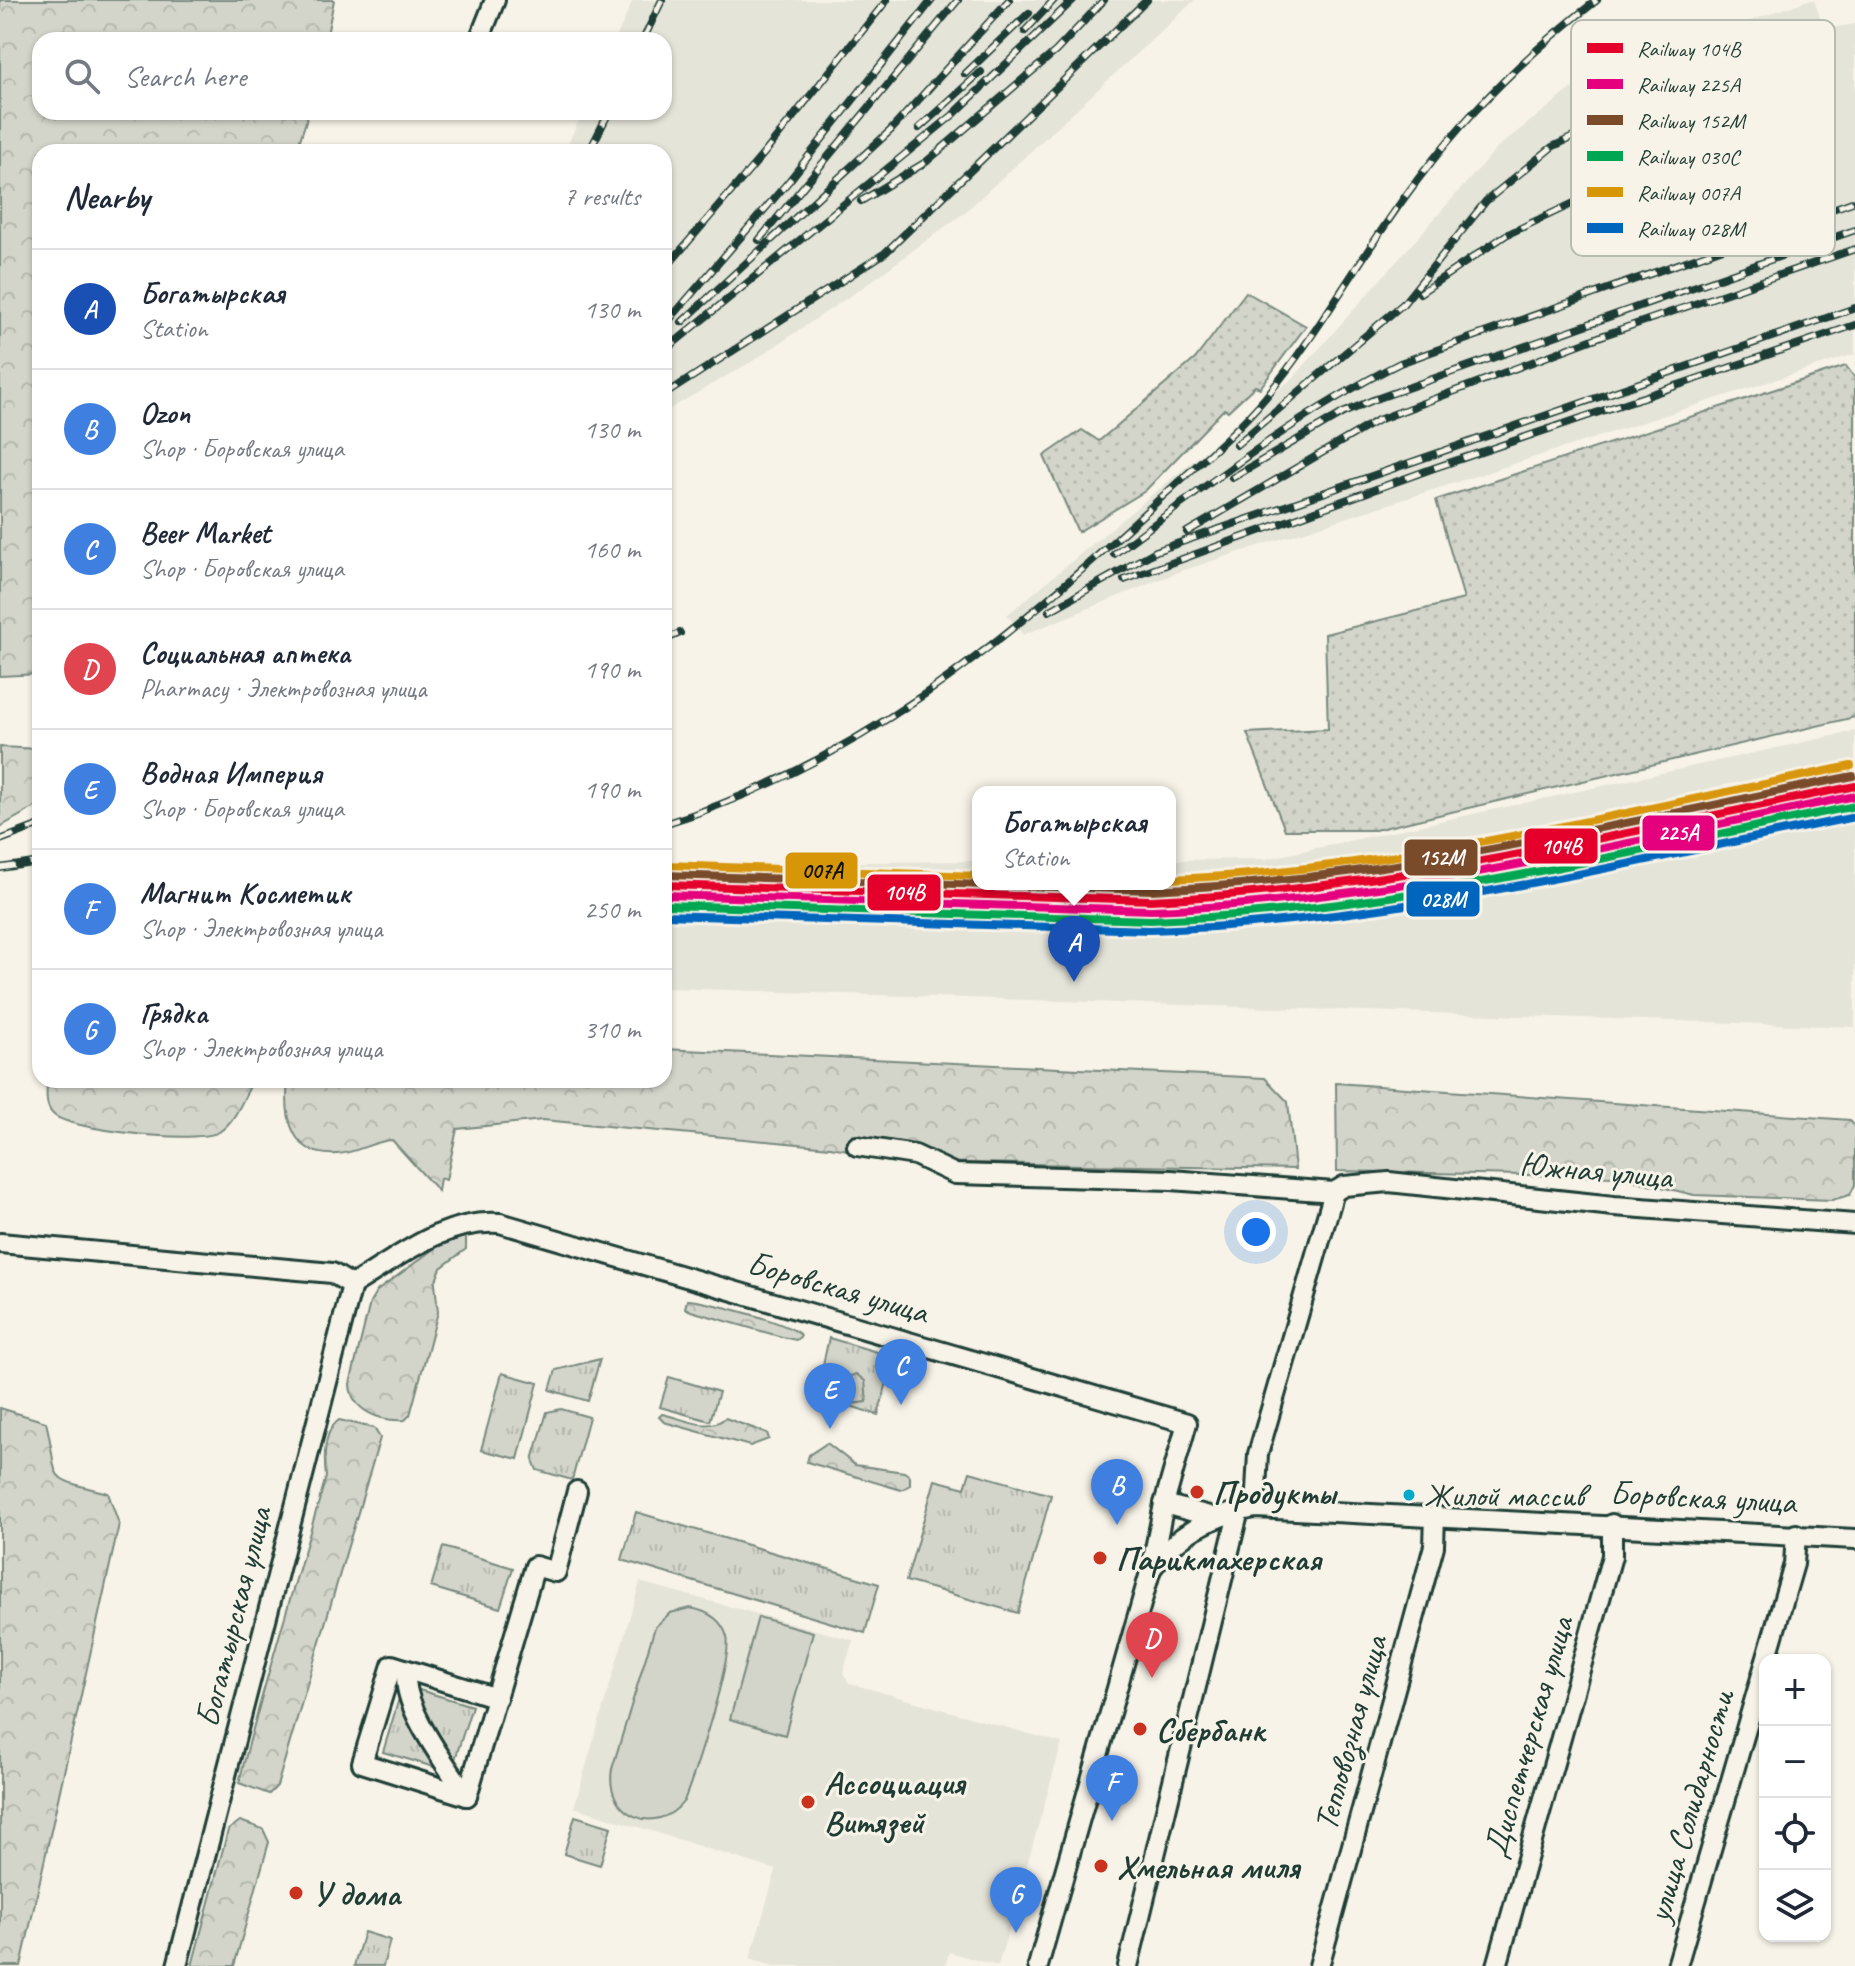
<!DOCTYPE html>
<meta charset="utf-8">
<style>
body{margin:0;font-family:Caveat,sans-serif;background:#f6f6f7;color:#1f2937}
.controls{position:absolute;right:24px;bottom:24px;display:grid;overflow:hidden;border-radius:16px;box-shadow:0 2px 6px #0004}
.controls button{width:72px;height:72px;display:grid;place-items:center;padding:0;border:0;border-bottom:2px solid #e0e1e3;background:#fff;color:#1f2937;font:40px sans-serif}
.you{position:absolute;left:1256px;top:1232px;width:28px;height:28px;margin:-20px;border:6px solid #fff;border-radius:50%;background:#1a73e8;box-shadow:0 0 0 12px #1a73e833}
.badge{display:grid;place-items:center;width:52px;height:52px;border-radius:50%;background:#b45309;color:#fff;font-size:26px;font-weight:700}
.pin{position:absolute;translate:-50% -66px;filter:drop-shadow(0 2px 4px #0008)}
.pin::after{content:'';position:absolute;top:42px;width:28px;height:24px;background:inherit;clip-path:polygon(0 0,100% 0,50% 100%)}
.popup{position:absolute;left:972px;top:786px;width:204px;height:104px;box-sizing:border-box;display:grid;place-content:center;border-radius:16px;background:#fff;filter:drop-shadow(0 2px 6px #0005);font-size:26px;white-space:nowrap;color:#747a83}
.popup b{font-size:30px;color:#1f2937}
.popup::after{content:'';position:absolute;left:50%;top:100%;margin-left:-16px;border:16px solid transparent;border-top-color:#fff}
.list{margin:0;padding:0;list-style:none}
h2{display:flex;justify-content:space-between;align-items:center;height:104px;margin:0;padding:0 32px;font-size:34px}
h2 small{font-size:26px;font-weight:400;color:#747a83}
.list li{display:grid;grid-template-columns:52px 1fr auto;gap:24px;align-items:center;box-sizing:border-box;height:120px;padding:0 32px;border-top:2px solid #e0e1e3}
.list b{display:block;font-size:30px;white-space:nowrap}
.list p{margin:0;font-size:26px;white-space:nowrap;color:#747a83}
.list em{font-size:26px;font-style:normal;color:#747a83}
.icon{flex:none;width:44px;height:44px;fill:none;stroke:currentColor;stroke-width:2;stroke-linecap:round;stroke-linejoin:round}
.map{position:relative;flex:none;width:1855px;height:1966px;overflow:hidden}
.search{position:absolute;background:#fff;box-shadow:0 2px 6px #0004;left:32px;top:32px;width:640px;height:88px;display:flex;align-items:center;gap:20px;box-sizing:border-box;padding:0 28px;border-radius:24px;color:#747a83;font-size:30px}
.panel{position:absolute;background:#fff;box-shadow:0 2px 6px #0004;left:32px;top:144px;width:640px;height:944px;border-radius:24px}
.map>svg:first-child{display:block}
.built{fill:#e5e4d9}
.grass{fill:url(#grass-tufts);stroke:#79897f;stroke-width:2}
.forest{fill:url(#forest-crowns);stroke:#79897f;stroke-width:2}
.garden{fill:url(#garden-dots);stroke:#79897f;stroke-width:2}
.pitch{fill:#d3d5ca;stroke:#79897f;stroke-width:2}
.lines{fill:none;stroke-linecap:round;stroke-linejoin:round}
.minor-casing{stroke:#1f3d34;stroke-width:24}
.minor{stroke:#f7f3e8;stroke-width:18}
.rail-casing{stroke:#1f3d34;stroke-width:8}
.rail{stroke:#f7f3e8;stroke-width:5;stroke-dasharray:15;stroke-linecap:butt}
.rail-1-casing{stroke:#f7f3e8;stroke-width:14}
.rail-2-casing{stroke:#f7f3e8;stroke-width:14}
.rail-3-casing{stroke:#f7f3e8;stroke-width:14}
.rail-4-casing{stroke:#f7f3e8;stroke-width:14}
.rail-5-casing{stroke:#f7f3e8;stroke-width:14}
.rail-6-casing{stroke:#f7f3e8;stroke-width:14}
.rail-1{stroke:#e4002b;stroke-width:8}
.rail-2{stroke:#e5007d;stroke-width:8}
.rail-3{stroke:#7a4b2a;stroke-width:8}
.rail-4{stroke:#00a651;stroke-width:8}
.rail-5{stroke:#d79608;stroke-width:8}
.rail-6{stroke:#0065bd;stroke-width:8}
.poi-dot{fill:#c8321e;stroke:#f7f3e8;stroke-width:3}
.bus-dot{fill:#00a9ce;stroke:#f7f3e8;stroke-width:3}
.labels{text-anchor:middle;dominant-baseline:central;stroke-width:6;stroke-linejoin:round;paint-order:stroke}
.bus-label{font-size:32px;fill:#1f3d34;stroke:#f7f3e8;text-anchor:start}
.street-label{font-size:34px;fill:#1f3d34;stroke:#f7f3e8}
.poi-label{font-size:34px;font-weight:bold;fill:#1f3d34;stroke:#f7f3e8;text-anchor:start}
.key{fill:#f7f3e8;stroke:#b6bcb2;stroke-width:2}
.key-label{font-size:22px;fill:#1f3d34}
.line-badge{stroke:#f7f3e8;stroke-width:3}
.badge-label{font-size:22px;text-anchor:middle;font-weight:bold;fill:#fff}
.pale-badge-label{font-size:22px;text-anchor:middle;font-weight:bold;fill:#111}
</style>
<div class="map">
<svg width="1855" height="1966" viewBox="0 0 1855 1966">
<defs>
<pattern id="grass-tufts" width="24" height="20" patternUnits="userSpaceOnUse" patternTransform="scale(2)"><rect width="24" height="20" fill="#d3d5ca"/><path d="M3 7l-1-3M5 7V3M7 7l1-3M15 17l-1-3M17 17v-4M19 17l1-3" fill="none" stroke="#b5b8ae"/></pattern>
<pattern id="forest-crowns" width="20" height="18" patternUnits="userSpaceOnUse" patternTransform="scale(2)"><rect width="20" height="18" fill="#d3d5ca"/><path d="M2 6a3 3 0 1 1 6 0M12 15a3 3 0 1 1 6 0" fill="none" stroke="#b5b8ae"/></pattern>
<pattern id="garden-dots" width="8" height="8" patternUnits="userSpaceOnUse" patternTransform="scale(2)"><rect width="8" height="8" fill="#d3d5ca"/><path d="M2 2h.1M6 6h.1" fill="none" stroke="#b5b8ae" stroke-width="1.8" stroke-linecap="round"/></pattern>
</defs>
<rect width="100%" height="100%" fill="#f7f3e8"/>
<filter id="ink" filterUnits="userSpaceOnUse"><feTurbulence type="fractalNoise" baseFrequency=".0125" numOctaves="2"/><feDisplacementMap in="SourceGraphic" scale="16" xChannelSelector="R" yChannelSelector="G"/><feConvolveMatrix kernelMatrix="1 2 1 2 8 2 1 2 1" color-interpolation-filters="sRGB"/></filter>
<g filter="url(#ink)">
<g class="built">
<path d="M633 0H1195L964 213 862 288 756 359 664 412V152H564L583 112H664V40H615Z"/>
<path d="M1808 0H1814L1824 29 1855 24V354L1181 571 1023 635 1007 615 1294 377 1498 147 1579 83Z"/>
<path d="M1855 731V1027L664 988V864L978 861V884H1170V860L1266 859Z"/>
<path d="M640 1582 853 1640 843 1673 849 1683 1062 1743 998 1966 949 1952 945 1966H774L750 1959 776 1870 574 1807Z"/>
</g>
<g class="grass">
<path d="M829 1338 894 1357 878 1415 816 1395Z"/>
<path d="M600 1359 588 1401 550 1390 556 1370Z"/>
<path d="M502 1373 538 1383 518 1459 481 1450Z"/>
<path d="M669 1377 719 1392 710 1421 660 1407Z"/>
<path d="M561 1409 589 1417 572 1480 537 1470 533 1460 547 1412Z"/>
<path d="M970 1472 1051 1495 1018 1613 906 1581 935 1480 965 1488Z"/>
<path d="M636 1512 879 1584 865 1633 622 1560Z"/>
<path d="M443 1547 513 1568 500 1608 431 1587Z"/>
<path d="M403 1685 472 1706 451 1772 383 1752Z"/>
<path d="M575 1816 611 1827 600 1865 564 1854Z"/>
<path d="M364 1932 390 1940 383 1966H354Z"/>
</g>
<g class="forest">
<path d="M0 0H334L326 40H40V112H309L296 152H40V674L0 676Z"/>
<path d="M0 747 40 749V804L0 827Z"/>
<path d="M664 1049 1265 1078 1288 1102 1295 1169 920 1162 830 1147 543 1120 457 1129 446 1180 440 1178 438 1191 392 1140C373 1141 357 1153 337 1154 291 1157 284 1118 288 1080H664Z"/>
<path d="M47 1080H253C244 1097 236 1121 219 1132 199 1144 73 1131 54 1115 44 1107 47 1091 47 1080Z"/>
<path d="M1336 1083 1850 1120 1855 1127V1185L1850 1195 1832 1200 1694 1195 1620 1177 1337 1171Z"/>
<path d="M462 1237 466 1238V1249L441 1268 435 1283 438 1312 410 1415 405 1420C381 1422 351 1411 350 1384L370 1303 377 1291 435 1248Z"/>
<path d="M687 1300C704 1300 795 1324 801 1336L796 1340 782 1337 691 1311 685 1308Z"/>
<path d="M856 1374 865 1381 867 1402 850 1404 835 1398 836 1392 846 1386 843 1379Z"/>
<path d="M0 1408 46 1422C61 1483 40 1476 108 1493L119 1524 21 1966H0Z"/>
<path d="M662 1414C683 1418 708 1433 725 1418L767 1433 769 1439 750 1446 664 1422 659 1417Z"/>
<path d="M339 1420 374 1428 380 1438 277 1786 269 1794 239 1783C264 1680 297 1579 326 1477 324 1460 323 1431 339 1420Z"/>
<path d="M827 1443 855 1465 904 1472 910 1476V1485L901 1490 807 1462 809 1455Z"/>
<path d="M240 1821 263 1829 269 1842 234 1966H192L228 1830Z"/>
</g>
<g class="garden">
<path d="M1246 292 1306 326 1260 388 1255 386 1228 411 1224 409 1145 491 1078 532 1044 456 1082 430 1099 441 1195 359Z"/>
<path d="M1846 366 1855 378V717L1375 830H1285L1247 733 1328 729 1325 634 1464 599 1436 500Z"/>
</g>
<g class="pitch">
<path d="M690 1608C707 1611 722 1619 727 1637 733 1659 694 1775 684 1801 656 1838 604 1815 612 1769L655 1627 670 1613Z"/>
<path d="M758 1617 813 1632 785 1735 730 1719Z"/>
</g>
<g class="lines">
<defs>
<g id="minor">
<path d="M479 40 495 0"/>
<path d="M857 1146 915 1155 955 1174 1171 1180 1334 1192 1344 1186 1389 1182 1614 1206 1855 1224"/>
<path d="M0 1243 332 1273 352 1285"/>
<path d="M352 1285C399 1257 443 1219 500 1223L1187 1423 1164 1504 1213 1517"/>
<path d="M1255 1508 1258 1454 1334 1192"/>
<path d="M1151 1569C1177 1533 1212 1515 1255 1508L1855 1539"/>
<path d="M1766 1660 1794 1564 1796 1534"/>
<path d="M407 1670C399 1704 447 1766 467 1796"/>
<path d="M497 1698 392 1665 362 1763 467 1796 535 1566 556 1572 577 1491"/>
<path d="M177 1966 352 1285"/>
<path d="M1038 1966 1151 1569 1164 1504"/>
<path d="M1128 1966 1239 1510"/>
<path d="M1319 1966 1434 1546 1435 1515"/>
<path d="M1497 1966 1612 1556V1524"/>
<path d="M1677 1966 1765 1664"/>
</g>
</defs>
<use href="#minor" class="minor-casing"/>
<use href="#minor" class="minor"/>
<defs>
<g id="rail">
<path d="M1025 31 1054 0"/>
<path d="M643 40 662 0"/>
<path d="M965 74 1029 13"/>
<path d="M919 128 981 72"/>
<path d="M589 152 609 112"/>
<path d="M861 201 926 162 1056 51 1104 0"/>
<path d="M759 240 958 0"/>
<path d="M664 270 766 151 887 0"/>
<path d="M1420 293 1506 235 1593 194 1756 133"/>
<path d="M682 322 891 130 1009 0"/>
<path d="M664 326 789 181 932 0"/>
<path d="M664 351 953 115 1073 0"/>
<path d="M664 395 885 253 1147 0"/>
<path d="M1236 445 1403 304 1486 201 1552 147 1653 99 1749 67"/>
<path d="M1232 478 1343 413 1373 400 1855 230"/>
<path d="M1187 532 1378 420 1604 335 1855 249"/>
<path d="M1114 554C1207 485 1296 415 1400 363L1855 201"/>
<path d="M1124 580 1434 468 1855 325"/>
<path d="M1049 611 1156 551 1855 308"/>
<path d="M664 640 680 633"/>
<path d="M664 824C854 766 1007 641 1150 508 1189 471 1230 439 1265 398 1323 328 1366 246 1422 174 1472 108 1532 50 1597 0"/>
<path d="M0 840 40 825"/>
<path d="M0 868 40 862"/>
</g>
</defs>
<use href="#rail" class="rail-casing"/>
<use href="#rail" class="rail"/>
<defs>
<path id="rail-1" d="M664 885 1151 900C1389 890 1622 833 1855 786"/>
<path id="rail-2" d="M664 895 1151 910C1389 901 1622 843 1855 796"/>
<path id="rail-3" d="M664 875 1151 890C1389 880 1620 823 1853 776"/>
<path id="rail-4" d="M664 905 1151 920C1389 912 1622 853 1855 806"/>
<g id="rail-5">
<path d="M665 865 978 876"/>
<path d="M1170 879C1400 870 1626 811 1851 766"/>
</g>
<path id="rail-6" d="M664 915 1150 930C1389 923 1622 863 1855 817"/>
</defs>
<use href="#rail-1" class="rail-1-casing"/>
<use href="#rail-2" class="rail-2-casing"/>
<use href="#rail-3" class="rail-3-casing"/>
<use href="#rail-4" class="rail-4-casing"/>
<use href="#rail-5" class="rail-5-casing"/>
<use href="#rail-6" class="rail-6-casing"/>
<use href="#rail-1" class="rail-1"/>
<use href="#rail-2" class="rail-2"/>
<use href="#rail-3" class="rail-3"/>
<use href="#rail-4" class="rail-4"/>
<use href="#rail-5" class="rail-5"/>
<use href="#rail-6" class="rail-6"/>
</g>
</g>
<g class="poi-dot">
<circle cx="1197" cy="1492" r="8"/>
<circle cx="1100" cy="1558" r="8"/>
<circle cx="1140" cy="1729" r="8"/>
<circle cx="808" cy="1802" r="8"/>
<circle cx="1101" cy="1866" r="8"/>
<circle cx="296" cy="1893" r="8"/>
</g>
<circle class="bus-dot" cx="1409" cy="1495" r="7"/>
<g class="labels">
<g class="bus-label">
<text x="1424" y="1495">Жилой массив</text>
</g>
<g class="street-label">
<text transform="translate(1596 1170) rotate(5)">Южная улица</text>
<text transform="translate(838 1287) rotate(16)">Боровская улица</text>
<text transform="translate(1703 1497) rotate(3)">Боровская улица</text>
<text transform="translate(233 1617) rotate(-76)">Богатырская улица</text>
<text transform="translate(1350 1733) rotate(-75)">Тепловозная улица</text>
<text transform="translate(1528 1737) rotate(-74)">Диспетчерская улица</text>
<text transform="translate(1690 1806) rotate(-74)">улица Солидарности</text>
</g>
<g class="poi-label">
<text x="1213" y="1492">Продукты</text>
<text x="1116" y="1558">Парикмахерская</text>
<text x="1156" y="1729">Сбербанк</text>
<text x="824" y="1782">Ассоциация<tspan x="824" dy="39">Витязей</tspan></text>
<text x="1117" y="1866">Хмельная миля</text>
<text x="312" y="1893">У дома</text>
</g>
</g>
<rect x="1571" y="20" width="264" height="236" rx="12" class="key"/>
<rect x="1587" y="43" width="36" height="10" fill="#e4002b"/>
<rect x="1587" y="79" width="36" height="10" fill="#e5007d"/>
<rect x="1587" y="115" width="36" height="10" fill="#7a4b2a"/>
<rect x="1587" y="151" width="36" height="10" fill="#00a651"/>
<rect x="1587" y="187" width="36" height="10" fill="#d79608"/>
<rect x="1587" y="223" width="36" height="10" fill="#0065bd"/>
<g class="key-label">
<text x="1637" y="56">Railway 104В</text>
<text x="1637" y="92">Railway 225А</text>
<text x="1637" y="128">Railway 152М</text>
<text x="1637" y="164">Railway 030C</text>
<text x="1637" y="200">Railway 007А</text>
<text x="1637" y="236">Railway 028М</text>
</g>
<g class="line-badge">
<rect x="1641" y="814" width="75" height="38" rx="8" fill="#e5007d"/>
<rect x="1523" y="827" width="76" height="38" rx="8" fill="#e4002b"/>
<rect x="1403" y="838" width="76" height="39" rx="8" fill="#7a4b2a"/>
<rect x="784" y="851" width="75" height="39" rx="8" fill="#d79608"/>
<rect x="866" y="873" width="76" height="39" rx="8" fill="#e4002b"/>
<rect x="1405" y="880" width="76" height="38" rx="8" fill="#0065bd"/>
</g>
<g class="badge-label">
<text x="1678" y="840">225А</text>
<text x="1561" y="854">104В</text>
<text x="1441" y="865">152М</text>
<text x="904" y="900">104В</text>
<text x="1443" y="907">028М</text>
</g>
<g class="pale-badge-label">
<text x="822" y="878">007А</text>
</g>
</svg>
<div class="controls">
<button>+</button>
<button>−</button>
<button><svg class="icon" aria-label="locate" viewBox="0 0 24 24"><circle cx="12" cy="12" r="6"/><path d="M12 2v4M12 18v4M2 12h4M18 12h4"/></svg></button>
<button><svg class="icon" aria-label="layers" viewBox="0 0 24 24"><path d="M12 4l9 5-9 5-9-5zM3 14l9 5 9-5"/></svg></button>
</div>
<div class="you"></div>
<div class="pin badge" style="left:1074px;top:982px;background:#1a4fb4">A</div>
<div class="popup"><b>Богатырская</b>Station</div>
<div class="pin badge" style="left:1117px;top:1525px;background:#3f7fe0">B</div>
<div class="pin badge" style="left:901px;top:1405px;background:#3f7fe0">C</div>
<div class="pin badge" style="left:1152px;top:1678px;background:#e0444e">D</div>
<div class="pin badge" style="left:830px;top:1429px;background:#3f7fe0">E</div>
<div class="pin badge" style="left:1112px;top:1821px;background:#3f7fe0">F</div>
<div class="pin badge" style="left:1016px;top:1933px;background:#3f7fe0">G</div>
<div class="search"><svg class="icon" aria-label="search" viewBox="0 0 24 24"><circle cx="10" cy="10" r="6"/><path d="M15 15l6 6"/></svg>Search here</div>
<section class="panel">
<h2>Nearby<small>7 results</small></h2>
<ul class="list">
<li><span class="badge" style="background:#1a4fb4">A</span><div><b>Богатырская</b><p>Station</p></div><em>130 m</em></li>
<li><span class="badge" style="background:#3f7fe0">B</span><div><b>Ozon</b><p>Shop · Боровская улица</p></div><em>130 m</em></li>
<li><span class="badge" style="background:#3f7fe0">C</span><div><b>Beer Market</b><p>Shop · Боровская улица</p></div><em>160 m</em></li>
<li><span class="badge" style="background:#e0444e">D</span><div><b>Социальная аптека</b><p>Pharmacy · Электровозная улица</p></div><em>190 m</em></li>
<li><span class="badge" style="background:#3f7fe0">E</span><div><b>Водная Империя</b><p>Shop · Боровская улица</p></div><em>190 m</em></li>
<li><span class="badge" style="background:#3f7fe0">F</span><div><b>Магнит Косметик</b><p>Shop · Электровозная улица</p></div><em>250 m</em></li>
<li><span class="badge" style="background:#3f7fe0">G</span><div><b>Грядка</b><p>Shop · Электровозная улица</p></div><em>310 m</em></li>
</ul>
</section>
</div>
